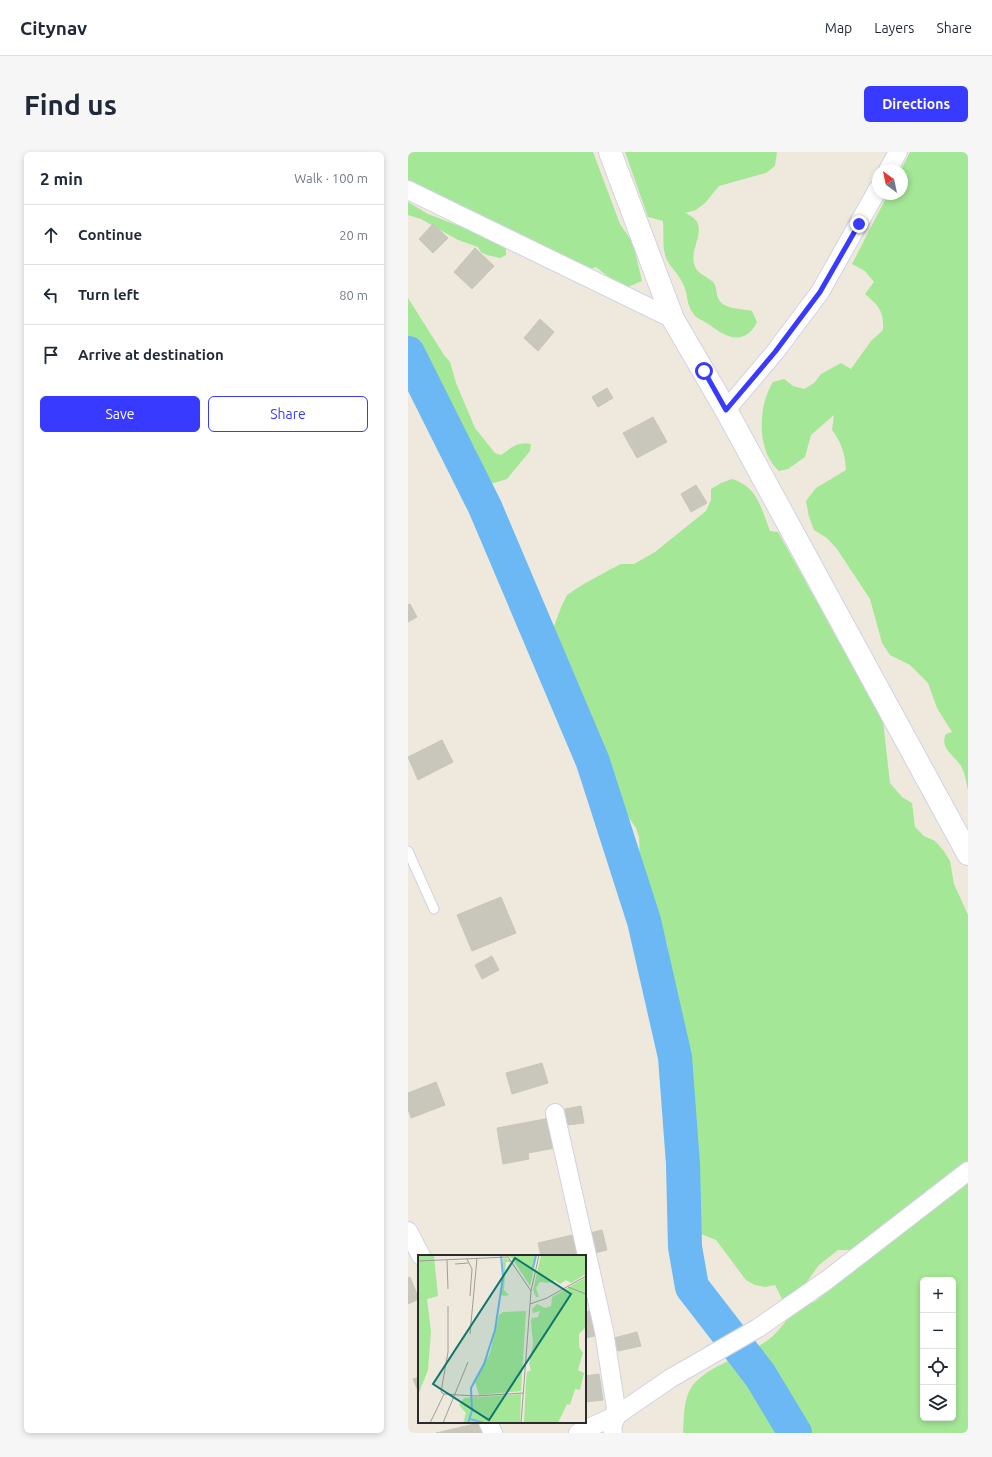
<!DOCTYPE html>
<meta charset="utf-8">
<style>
body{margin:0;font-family:Ubuntu,sans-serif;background:#f6f6f7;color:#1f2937}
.controls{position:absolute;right:12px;bottom:12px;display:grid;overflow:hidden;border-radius:6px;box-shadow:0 2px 6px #0003}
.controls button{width:36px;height:36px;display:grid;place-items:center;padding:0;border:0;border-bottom:1px solid #e0e1e3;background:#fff;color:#1f2937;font:20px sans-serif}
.compass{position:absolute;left:464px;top:12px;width:36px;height:36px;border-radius:50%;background:#fff;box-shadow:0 2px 6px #0003;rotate:327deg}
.stop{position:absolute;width:12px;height:12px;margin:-9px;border:3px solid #383bff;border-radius:50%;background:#fff}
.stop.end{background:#383bff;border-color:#fff;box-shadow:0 1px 4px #0008}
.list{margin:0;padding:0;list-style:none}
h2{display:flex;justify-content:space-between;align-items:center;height:52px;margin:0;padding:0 16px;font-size:17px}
h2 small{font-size:13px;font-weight:400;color:#747a83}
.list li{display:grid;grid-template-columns:26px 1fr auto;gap:12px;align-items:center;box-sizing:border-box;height:60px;padding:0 16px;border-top:1px solid #e0e1e3}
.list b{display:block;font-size:15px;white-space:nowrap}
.list em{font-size:13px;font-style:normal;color:#747a83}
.actions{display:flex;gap:8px;padding:12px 16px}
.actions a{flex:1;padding:9px 0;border:1px solid #383bff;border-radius:6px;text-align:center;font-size:14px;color:#383bff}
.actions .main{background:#383bff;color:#fff}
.icon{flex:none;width:22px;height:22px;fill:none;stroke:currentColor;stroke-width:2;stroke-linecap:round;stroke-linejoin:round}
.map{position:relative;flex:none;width:560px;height:1281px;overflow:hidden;border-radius:6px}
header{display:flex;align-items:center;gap:24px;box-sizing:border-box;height:56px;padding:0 20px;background:#fff;border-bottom:1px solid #e0e1e3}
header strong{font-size:19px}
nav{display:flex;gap:22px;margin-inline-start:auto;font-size:14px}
.intro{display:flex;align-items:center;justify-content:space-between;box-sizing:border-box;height:96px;padding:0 24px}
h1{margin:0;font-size:28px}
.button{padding:10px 18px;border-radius:6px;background:#383bff;color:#fff;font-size:14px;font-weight:700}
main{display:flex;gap:24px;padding:0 24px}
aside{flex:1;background:#fff;border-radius:6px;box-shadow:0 2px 6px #0003}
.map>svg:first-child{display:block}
.green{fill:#a4e796;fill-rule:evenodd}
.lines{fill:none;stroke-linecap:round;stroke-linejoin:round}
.river{stroke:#6bb8f4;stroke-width:34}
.building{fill:#c9c6bc;stroke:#c9c6b6}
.lane-casing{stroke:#d2d2e4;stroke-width:11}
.street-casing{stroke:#d2d2e4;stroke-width:20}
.secondary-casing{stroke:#d2d2e4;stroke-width:24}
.lane{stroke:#fff;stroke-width:9}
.street{stroke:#fff;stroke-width:18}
.secondary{stroke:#fff;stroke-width:22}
.route{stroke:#383bff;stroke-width:5}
.inset-river{fill:none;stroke:#6bb8f4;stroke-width:2}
.inset-road{fill:none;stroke:#a09d95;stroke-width:1}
.view{fill:#0f766e;fill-opacity:0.15;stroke:#0f766e;stroke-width:2}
.inset-edge{fill:none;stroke:#2b2b2b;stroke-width:2}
</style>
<header>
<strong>Citynav</strong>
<nav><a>Map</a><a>Layers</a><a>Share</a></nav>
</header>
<div class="intro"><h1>Find us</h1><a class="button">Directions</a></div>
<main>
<aside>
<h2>2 min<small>Walk · 100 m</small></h2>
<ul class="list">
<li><svg class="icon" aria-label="ahead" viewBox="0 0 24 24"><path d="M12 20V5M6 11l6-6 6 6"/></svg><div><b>Continue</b></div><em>20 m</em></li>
<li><svg class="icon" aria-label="left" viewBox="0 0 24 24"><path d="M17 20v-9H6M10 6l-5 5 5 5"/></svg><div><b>Turn left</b></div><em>80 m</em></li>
<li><svg class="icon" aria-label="arrive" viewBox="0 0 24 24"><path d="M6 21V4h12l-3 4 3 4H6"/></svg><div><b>Arrive at destination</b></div></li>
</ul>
<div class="actions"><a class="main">Save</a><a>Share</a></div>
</aside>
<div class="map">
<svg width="560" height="1281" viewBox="0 0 560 1281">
<rect width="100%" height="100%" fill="#eee9dc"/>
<g class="green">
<path d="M0 0H185L212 72 225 91 234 129 220 135 203 127 188 115 177 119 0 30Z"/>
<path d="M217 0H369L367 14 358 21 311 34 297 51 288 58 277 61C305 72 281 94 286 112 289 123 300 124 306 131 309 136 308 141 310 146 315 158 333 156 344 159L349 170C337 194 318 186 302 173 298 170 292 168 288 165 277 153 281 143 275 132 271 122 262 115 258 106 254 95 256 81 255 69L240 65Z"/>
<path d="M502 0H560V638C558 630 557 621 553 614 546 603 531 596 538 582L544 580 529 556 520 531 502 513 482 503 474 491 462 447 429 397 419 386 406 378 401 365 398 349 408 336 438 318C437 302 434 291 424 278L426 263 403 283 397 305 380 317 371 319C348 299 350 254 365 230L376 227 385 234 396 237 406 231 413 222 433 211 443 217 463 189 475 178C476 159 471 154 457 142L466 130 457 119 444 112 480 42H494L493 18Z"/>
<path d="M0 50 20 62 59 77 98 95V103L92 106 79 103 73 100 70 95 50 88 13 67 0 63Z"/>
<path d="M0 146 36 203 42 210 48 231 67 276 87 301 93 303C105 295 108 290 123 292L122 299 99 327 79 333 73 331 66 316 69 302 66 295 45 265 36 237 25 220 19 217 0 189Z"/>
<path d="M324 327C350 335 353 356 362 379L370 380 475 569 482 631 494 645 504 651 507 675 516 684 527 689 535 698 542 709 546 732 560 763V1011L446 1098H430L411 1113 393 1138 375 1149 367 1133 357 1135 347 1133 338 1128 308 1088 288 1080 284 1071V1061L288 1041 283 1010V979L276 958V914L268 896 267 853 259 792 252 774 237 749 238 728 232 710 231 685 228 676 216 659 209 641 198 624 185 610 186 601 182 577 169 550 167 530 163 520 149 506 144 486 146 474 154 453 159 443 174 433 203 417 213 412H226L247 400 298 359 303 348V337L313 331Z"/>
<path d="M560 1031V1281H275C276 1267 275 1249 283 1236 297 1213 344 1203 365 1184 382 1168 379 1158 406 1150ZM515 1128H545V1266H515Z"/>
</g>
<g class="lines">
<path class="river" d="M0 201 77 355 185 610 236 769 267 905 275 1012 277 1095 284 1135 352 1223 387 1281"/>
</g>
<g class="building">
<path d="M25 72 40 86 25 101 11 87Z"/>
<path d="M67 96 86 114 64 137 46 120Z"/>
<path d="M132 167 146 180 130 199 116 186Z"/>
<path d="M199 236 205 246 190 255 184 245Z"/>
<path d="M245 265 259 290 229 306 215 281Z"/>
<path d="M288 333 299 351 283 360 273 342Z"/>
<path d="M2 452 9 465 0 470V453Z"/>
<path d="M34 588 45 610 10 628 0 605Z"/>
<path d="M93 745 108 781 64 799 49 763Z"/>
<path d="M84 804 91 818 74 827 67 813Z"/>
<path d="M134 911 140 931 104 942 98 921Z"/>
<path d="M28 930 37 953 3 966 0 957V941Z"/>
<path d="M173 954 176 971 160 973 157 957Z"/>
<path d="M142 966 147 996 120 1001 121 1007 95 1012 89 976Z"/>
<path d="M194 1078 199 1098 187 1101 182 1081Z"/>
<path d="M169 1082 174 1104H133L130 1091Z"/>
<path d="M2 1125 11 1147 0 1152V1126Z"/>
<path d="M186 1158 191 1183 177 1186V1160Z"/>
<path d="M229 1180 233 1194 210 1199 206 1186Z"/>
<path d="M191 1222 195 1248 177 1250V1224Z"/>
<path d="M11 1225V1241L5 1227Z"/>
<path d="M75 1270 77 1281H28Z"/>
</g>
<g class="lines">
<defs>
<path id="lane" d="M0 699 26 757"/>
<g id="street">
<path d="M480 18 490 0"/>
<path d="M0 38 265 167"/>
<path d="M318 258 367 200 412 140 470 37"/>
<path d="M147 961 196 1179 209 1263 204 1274 205 1281"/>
<path d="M0 1079 13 1104"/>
<path d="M80 1270 85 1281"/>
<path d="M170 1281 209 1263 263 1226 350 1176 419 1128 560 1019"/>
</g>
<path id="secondary" d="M202 0 265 167 318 258 560 702"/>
</defs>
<use href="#lane" class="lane-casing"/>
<use href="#street" class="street-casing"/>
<use href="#secondary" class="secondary-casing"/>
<use href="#lane" class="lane"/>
<use href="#street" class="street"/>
<use href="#secondary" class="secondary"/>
</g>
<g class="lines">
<path class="route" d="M296 219 318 258 367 200 412 140 451 72"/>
</g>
<g transform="translate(10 1103)">
<rect width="168" height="168" fill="#eee9dc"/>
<path d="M0 0H34L16 1 20 41 9 44 13 76 10 115 0 140ZM85 0H119L112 31 94 3ZM123 0H168V19L153 28 148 25 142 29 137 25 133 28 122 27 118 33 121 42H118L115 35ZM87 3 93 5 101 18 93 7H88L86 35 91 40 86 41 83 40 85 4ZM168 22V72L161 79V92L165 98 160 115 166 118 162 135 157 134 152 150 149 149 140 168H106L108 124 109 117 113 115 111 109 115 89 113 66 114 63 120 62 122 56 115 58 114 54 119 49 127 53 133 51 134 42ZM108 56 103 136 61 140 57 127 72 98 81 60 85 57ZM103 139 102 168H45L48 158 41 150 46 143Z" fill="#a4e796"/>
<path class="inset-river" d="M115 13 118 0M52 164 66 168M50 168 54 156 53 133 66 109 77 75 85 22 83 0"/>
<path class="inset-road" d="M49 4 54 14 52 41M29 5 30 34M0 6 90 2 113 36M37 9 50 8M150 32 168 39M112 49 129 43 168 21M52 79 59 3M26 139 23 137 30 97V51M12 168 26 139 57 141 105 138M25 168 50 107M103 168 113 36 121 0"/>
<path class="view" d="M97 3 153 39 71 165 15 129Z"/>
<rect width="168" height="168" class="inset-edge"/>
</g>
</svg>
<div class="controls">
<button>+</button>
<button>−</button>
<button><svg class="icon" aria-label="locate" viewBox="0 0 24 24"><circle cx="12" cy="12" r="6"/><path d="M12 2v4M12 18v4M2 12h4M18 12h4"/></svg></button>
<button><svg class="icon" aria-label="layers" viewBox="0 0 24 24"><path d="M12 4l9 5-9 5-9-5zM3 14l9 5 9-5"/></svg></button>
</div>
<svg class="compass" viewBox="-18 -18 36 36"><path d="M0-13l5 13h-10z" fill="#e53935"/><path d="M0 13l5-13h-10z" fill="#747a83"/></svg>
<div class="stop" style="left:296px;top:219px"></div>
<div class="stop end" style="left:451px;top:72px"></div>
</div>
</main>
